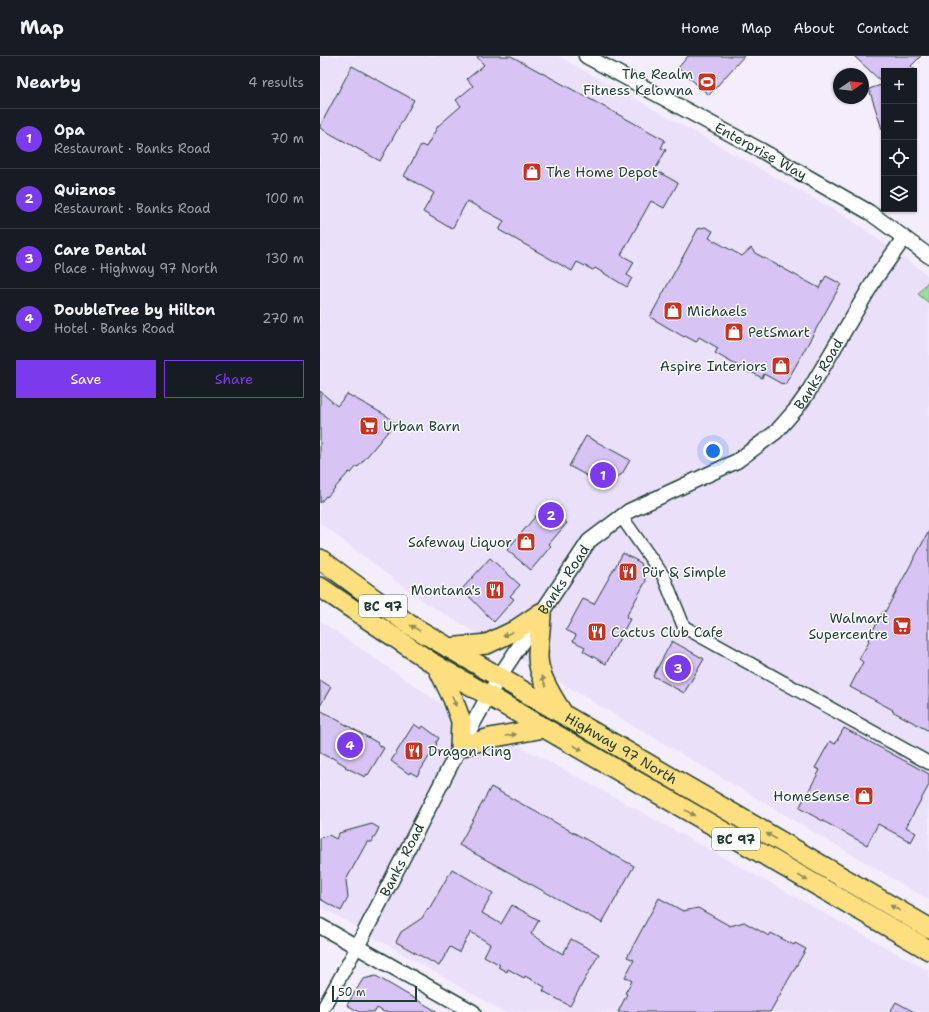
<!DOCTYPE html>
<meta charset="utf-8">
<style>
body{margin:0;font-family:"Shantell Sans",sans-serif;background:#242831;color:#f1f3f6}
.controls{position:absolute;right:12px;top:12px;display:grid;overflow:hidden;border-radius:0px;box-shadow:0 1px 3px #0004}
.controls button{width:36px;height:36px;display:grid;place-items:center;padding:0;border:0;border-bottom:1px solid #363941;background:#171b24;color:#f1f3f6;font:20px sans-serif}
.compass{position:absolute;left:513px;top:12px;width:36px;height:36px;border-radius:50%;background:#171b24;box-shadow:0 1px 3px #0004;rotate:76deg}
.scale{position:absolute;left:12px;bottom:10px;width:85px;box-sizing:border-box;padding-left:4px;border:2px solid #1f3d34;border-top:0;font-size:11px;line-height:14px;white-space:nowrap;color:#1f3d34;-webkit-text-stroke:3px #fff;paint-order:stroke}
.you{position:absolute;left:393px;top:395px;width:14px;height:14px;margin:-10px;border:3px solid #fff;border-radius:50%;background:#1a73e8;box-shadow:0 0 0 6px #1a73e833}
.badge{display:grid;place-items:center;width:26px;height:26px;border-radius:50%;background:#7c3aed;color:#fff;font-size:13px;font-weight:700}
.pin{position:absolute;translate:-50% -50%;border:2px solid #fff;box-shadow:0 1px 4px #0006}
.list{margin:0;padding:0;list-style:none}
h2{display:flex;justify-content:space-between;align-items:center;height:52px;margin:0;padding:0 16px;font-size:17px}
h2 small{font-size:13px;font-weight:400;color:#9ea1a6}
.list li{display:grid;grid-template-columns:26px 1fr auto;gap:12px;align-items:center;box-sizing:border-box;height:60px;padding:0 16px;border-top:1px solid #363941}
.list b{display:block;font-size:15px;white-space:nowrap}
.list p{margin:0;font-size:13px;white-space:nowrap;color:#9ea1a6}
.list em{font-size:13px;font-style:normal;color:#9ea1a6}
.actions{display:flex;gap:8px;padding:12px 16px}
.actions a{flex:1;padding:9px 0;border:1px solid #7c3aed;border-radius:0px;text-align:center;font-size:14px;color:#7c3aed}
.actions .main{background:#7c3aed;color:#fff}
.icon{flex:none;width:22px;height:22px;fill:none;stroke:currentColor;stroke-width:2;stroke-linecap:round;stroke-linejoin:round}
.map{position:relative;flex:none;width:609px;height:956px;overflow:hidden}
header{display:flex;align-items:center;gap:24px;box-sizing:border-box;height:56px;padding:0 20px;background:#171b24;border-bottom:1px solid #363941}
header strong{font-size:19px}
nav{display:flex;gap:22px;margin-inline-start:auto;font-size:14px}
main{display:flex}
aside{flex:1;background:#171b24}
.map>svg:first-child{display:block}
.built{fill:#ebe0fa}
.green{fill:#9edaa1;stroke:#5e8c6a}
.building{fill:#d7c3f4;stroke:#1f3d34}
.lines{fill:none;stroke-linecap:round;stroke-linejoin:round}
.minor-casing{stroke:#1f3d34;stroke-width:15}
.tertiary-casing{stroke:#1f3d34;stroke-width:17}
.trunk-casing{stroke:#1f3d34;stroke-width:22}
.minor{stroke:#fff;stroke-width:12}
.tertiary{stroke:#fff;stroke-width:14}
.trunk{stroke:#fedf80;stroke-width:19}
.oneway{fill:#8e8e5a}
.labels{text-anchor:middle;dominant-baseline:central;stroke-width:3;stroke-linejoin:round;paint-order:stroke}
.shield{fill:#fff;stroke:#627771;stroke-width:1}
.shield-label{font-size:13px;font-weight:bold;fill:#1f3d34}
.poi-label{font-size:14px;fill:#1f3d34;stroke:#fff;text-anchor:start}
.street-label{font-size:14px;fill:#1f3d34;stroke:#fff}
</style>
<header>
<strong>Map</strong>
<nav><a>Home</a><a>Map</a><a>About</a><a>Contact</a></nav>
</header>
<main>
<aside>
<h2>Nearby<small>4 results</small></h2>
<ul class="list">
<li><span class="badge">1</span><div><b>Opa</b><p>Restaurant · Banks Road</p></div><em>70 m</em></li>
<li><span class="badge">2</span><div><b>Quiznos</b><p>Restaurant · Banks Road</p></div><em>100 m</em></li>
<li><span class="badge">3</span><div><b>Care Dental</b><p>Place · Highway 97 North</p></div><em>130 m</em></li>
<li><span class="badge">4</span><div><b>DoubleTree by Hilton</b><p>Hotel · Banks Road</p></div><em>270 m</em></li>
</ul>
<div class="actions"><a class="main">Save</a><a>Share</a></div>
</aside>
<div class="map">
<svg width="609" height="956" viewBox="0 0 609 956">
<rect width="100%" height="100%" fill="#f3edfc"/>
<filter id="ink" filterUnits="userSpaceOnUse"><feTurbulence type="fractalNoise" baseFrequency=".025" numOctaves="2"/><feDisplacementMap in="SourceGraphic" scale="8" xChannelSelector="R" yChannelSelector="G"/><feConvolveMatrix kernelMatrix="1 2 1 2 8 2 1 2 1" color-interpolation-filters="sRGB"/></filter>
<g filter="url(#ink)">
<g class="built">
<path d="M0 0H238L530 163 602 215 609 221V844L104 546 0 467Z"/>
<path d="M0 565 129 653 265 725 609 915V956H184L0 850Z"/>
</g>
<path class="green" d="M609 224V247L598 238Z"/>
<g class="building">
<path d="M156 0H191L345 84 341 92 346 94 335 114 358 127 344 152 331 145 301 199 314 206 307 219 312 222 307 231 275 212 273 214 257 206 252 215 179 174 184 165 147 145 132 173 103 156 114 137 84 120 101 89 106 91 118 70 141 50 136 44 153 30 147 23 164 9Z"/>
<path d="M368 0H424L389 39 358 12Z"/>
<path d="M534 0H601L591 10 596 15H564V72L562 73 549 33 564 28Z"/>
<path d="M32 10 94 44 60 105 0 72V70Z"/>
<path d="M385 171 393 175 389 182 422 200 431 192 435 197 499 232 506 220 521 228 465 329 463 327 462 328 444 318 442 322 431 316 430 317 395 297 398 292 379 281 376 286 365 280 364 281 330 261 378 173Z"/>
<path d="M0 335 17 350 27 338 67 360 75 367 38 411 37 410 31 417 29 416 7 441 6 440 0 447Z"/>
<path d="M266 380 310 404 302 418 284 429 249 410Z"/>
<path d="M225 449 247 467 229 488 231 490 211 514 187 494Z"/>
<path d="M609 475V675L572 655 573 654 530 631 543 606 539 603 549 586 548 583 563 556H565Z"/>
<path d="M303 497 321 507 326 525 306 561 310 563 286 608 263 595 265 591 253 585 256 579 246 574 263 543 274 548Z"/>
<path d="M170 502 200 529 190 540 194 543 174 566 142 533Z"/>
<path d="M352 585 384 603 364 637 333 620Z"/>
<path d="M0 624 11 631 0 650Z"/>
<path d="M0 654 58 687 57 688 64 692 48 719 47 718 45 721 25 711 26 710 11 701 10 702 0 697Z"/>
<path d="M94 668 101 673 103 670 119 682 116 687 117 688 97 720 90 716 89 718 71 705Z"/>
<path d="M524 672 609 718V729L586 771 596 777 591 786 558 768 547 789 479 752 500 714 495 712 510 685 515 688Z"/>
<path d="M171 731 314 810 282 867 139 789Z"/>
<path d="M52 768 59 772 52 786H47L26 824 28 842 21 855 0 843V782L9 779 16 783 19 777Z"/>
<path d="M132 813 173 837 162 857 181 868 192 849 219 864 211 878 224 886V887L243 898 251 883 279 898 250 950 223 935 225 931 205 920 204 922 188 913 187 916 178 911 180 909 164 900 170 888 151 876 139 896 130 891 119 910 76 886 81 876 102 862 108 852 109 853Z"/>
<path d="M339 842 363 855 378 852 410 870 424 866 449 880 451 877 474 889 475 887 486 893 450 956H298L307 938 305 937 312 925 305 921 314 904 307 901Z"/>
<path d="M56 920 90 940 118 956H64L57 952 55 956H39L27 949 43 923Z"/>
<path d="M576 946 594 956H570Z"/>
</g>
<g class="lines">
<defs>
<g id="minor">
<path d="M301 460 344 521 364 571 609 707"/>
<path d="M1 956 37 891"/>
</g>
<g id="tertiary">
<path id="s1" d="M266 0 442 95 549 156 609 200"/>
<path d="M0 870 153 956"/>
<path id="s2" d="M37 891 140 691 179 621 269 485 309 455 417 405 456 376 477 352 487 338 555 223 584 182"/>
</g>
<g id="trunk">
<path id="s3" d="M0 503 90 569 609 872"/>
<path d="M0 531 117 610 609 894"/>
<path d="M221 557C221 572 218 587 218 601 218 619 232 641 242 656"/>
<path d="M129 592 167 588 194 575 221 557"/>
<path d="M117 610 133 643 141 665 140 691 170 682 224 672"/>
</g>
</defs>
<use href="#minor" class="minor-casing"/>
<use href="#tertiary" class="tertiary-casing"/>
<use href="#trunk" class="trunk-casing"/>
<use href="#minor" class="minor"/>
<use href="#tertiary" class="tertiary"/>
<use href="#trunk" class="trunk"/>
</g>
<defs><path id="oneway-solid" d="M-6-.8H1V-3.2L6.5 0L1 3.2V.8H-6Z"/></defs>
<g class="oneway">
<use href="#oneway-solid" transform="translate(95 572) rotate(-150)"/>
<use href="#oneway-solid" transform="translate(188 578) rotate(154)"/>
<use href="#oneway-solid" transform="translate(224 625) rotate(-109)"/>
<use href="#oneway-solid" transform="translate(134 645) rotate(68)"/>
<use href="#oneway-solid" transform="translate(191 679) rotate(-9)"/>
<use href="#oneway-solid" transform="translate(258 692) rotate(30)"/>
<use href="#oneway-solid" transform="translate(370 757) rotate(30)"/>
<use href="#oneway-solid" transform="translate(451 780) rotate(-150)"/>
<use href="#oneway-solid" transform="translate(483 822) rotate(30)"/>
<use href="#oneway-solid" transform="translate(575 852) rotate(-150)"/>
</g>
</g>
<defs>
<symbol id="stadium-square" viewBox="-11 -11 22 22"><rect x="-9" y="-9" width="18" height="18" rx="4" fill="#c8321e" stroke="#fff"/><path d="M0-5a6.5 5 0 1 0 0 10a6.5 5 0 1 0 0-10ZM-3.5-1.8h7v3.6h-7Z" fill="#fff"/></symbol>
<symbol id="shop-square" viewBox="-11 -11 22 22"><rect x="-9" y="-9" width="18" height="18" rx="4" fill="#c8321e" stroke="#fff"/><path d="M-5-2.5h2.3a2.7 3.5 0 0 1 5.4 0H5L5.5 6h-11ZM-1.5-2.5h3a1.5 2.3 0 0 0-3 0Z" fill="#fff"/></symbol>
<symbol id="supermarket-square" viewBox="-11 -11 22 22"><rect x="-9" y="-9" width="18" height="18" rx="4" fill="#c8321e" stroke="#fff"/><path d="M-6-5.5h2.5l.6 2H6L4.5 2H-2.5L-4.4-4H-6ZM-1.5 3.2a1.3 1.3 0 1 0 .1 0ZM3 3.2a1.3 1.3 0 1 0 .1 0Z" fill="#fff"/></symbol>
<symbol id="restaurant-square" viewBox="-11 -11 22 22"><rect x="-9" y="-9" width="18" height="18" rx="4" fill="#c8321e" stroke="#fff"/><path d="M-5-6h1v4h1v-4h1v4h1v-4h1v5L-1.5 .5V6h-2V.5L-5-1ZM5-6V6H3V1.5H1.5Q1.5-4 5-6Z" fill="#fff"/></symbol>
</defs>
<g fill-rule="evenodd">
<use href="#stadium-square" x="376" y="15" width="22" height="22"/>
<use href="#shop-square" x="201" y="105" width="22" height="22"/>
<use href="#shop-square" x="342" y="244" width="22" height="22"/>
<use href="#shop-square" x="403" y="265" width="22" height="22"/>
<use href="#shop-square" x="450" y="299" width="22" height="22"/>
<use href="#supermarket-square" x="38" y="359" width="22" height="22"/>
<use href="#shop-square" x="195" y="475" width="22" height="22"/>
<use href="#restaurant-square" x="297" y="505" width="22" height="22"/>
<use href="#restaurant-square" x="164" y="523" width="22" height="22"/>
<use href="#supermarket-square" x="571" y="559" width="22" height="22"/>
<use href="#restaurant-square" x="266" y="565" width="22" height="22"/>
<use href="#restaurant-square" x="83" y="684" width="22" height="22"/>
<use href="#shop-square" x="533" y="729" width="22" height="22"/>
</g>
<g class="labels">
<g class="shield">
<rect x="39" y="539" width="48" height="22" rx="3"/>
<rect x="392" y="772" width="48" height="22" rx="3"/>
</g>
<g class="shield-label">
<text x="63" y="550">BC 97</text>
<text x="416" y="783">BC 97</text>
</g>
<g class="poi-label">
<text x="373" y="18" text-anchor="end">The Realm<tspan x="373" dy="16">Fitness Kelowna</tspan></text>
<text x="226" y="116">The Home Depot</text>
<text x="367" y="255">Michaels</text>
<text x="428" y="276">PetSmart</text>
<text x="447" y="310" text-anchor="end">Aspire Interiors</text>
<text x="63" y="370">Urban Barn</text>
<text x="192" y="486" text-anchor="end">Safeway Liquor</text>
<text x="322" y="516">Pür &amp; Simple</text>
<text x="161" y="534" text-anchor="end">Montana's</text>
<text x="568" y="562" text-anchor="end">Walmart<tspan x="568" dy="16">Supercentre</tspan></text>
<text x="291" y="576">Cactus Club Cafe</text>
<text x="108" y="695">Dragon King</text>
<text x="530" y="740" text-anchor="end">HomeSense</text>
</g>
<g class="street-label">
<text stroke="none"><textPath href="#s1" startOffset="199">Enterprise Way</textPath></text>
<text stroke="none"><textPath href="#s2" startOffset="758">Banks Road</textPath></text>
<text stroke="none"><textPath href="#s2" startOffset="422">Banks Road</textPath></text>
<text stroke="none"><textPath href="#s3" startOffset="356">Highway 97 North</textPath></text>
<text stroke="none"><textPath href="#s2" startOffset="98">Banks Road</textPath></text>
</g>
</g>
</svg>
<div class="controls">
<button>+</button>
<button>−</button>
<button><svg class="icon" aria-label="locate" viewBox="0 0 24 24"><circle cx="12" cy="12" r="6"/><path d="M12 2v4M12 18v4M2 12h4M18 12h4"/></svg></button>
<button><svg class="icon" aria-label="layers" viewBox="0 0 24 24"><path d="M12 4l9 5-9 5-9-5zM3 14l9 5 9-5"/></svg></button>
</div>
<svg class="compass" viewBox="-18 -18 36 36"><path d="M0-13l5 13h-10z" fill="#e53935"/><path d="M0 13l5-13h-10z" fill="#9ea1a6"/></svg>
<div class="scale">50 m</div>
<div class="you"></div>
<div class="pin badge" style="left:283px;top:419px">1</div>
<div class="pin badge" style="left:231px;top:459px">2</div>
<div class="pin badge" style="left:358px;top:612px">3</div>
<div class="pin badge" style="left:30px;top:689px">4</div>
</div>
</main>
